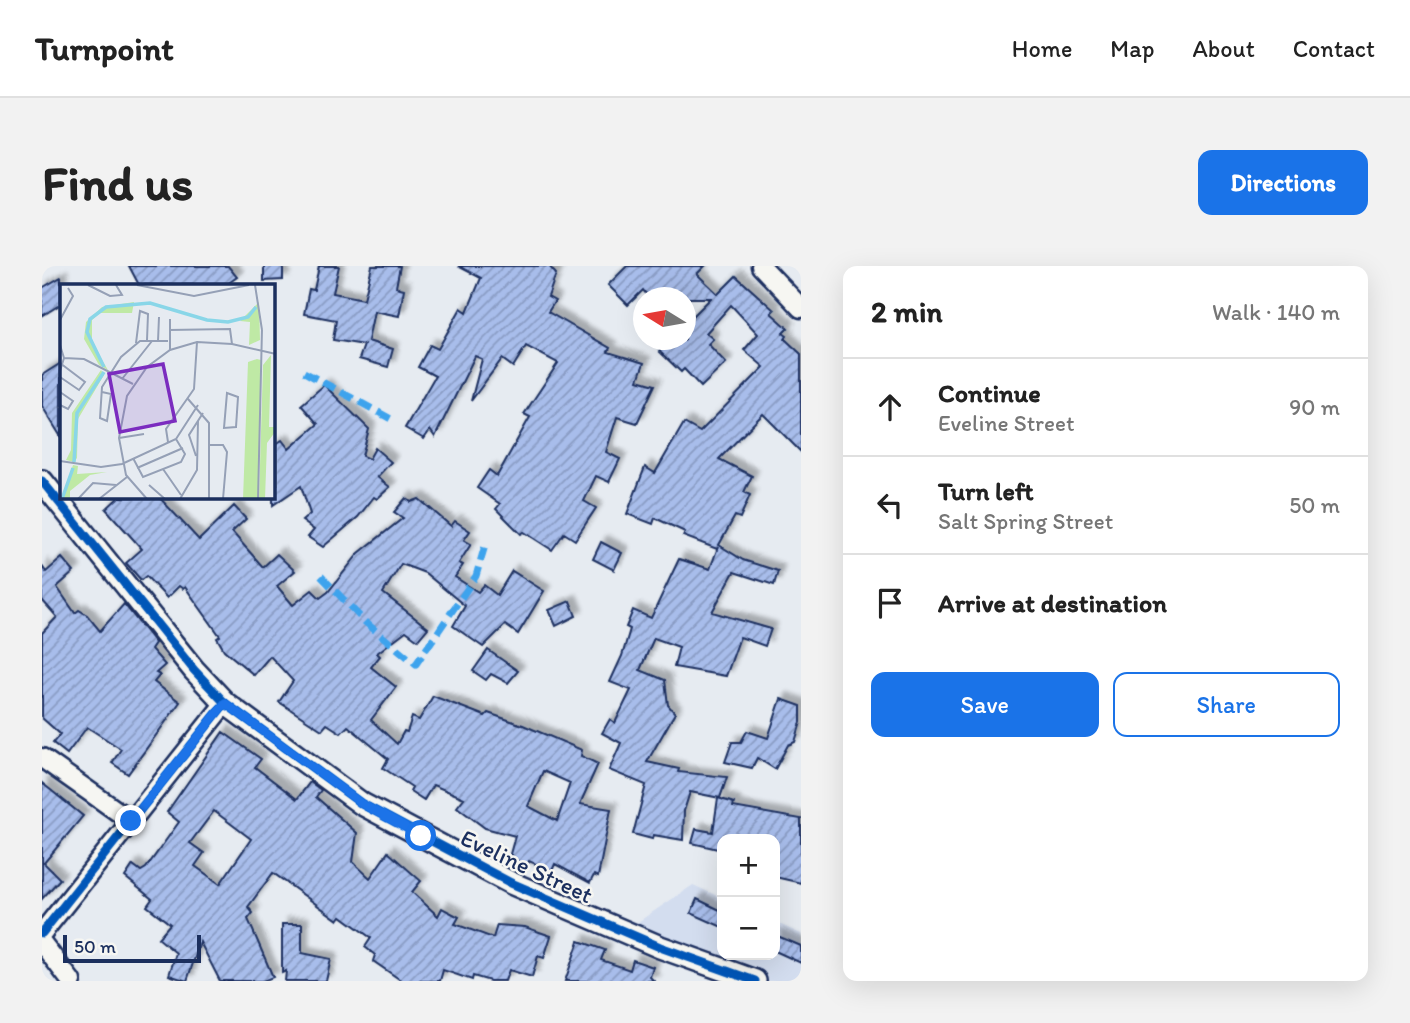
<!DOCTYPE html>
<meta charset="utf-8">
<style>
body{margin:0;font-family:Itim,sans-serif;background:#f2f2f2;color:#222}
.controls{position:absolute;right:21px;bottom:21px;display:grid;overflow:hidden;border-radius:14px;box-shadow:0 7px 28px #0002}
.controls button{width:63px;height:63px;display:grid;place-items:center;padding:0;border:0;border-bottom:2px solid #e0e0e0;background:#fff;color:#222;font:35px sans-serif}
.compass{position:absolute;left:591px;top:21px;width:63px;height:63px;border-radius:50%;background:#fff;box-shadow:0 7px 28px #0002;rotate:281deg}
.scale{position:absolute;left:21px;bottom:18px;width:138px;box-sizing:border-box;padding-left:7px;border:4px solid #1b2f5e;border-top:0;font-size:19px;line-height:24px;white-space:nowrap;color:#1b2f5e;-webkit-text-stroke:5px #f6f6f2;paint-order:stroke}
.stop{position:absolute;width:21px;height:21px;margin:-16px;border:5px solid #1a73e8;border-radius:50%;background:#fff}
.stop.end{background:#1a73e8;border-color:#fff;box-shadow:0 2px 7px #0008}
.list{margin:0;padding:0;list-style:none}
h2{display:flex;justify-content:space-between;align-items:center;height:91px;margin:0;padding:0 28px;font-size:30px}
h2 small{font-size:23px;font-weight:400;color:#767676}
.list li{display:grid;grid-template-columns:46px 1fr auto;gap:21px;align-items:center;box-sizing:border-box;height:98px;padding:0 28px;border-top:2px solid #e0e0e0}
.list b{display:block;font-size:26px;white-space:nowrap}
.list p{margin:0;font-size:23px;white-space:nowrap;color:#767676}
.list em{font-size:23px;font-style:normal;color:#767676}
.actions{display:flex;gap:14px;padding:21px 28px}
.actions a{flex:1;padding:16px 0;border:2px solid #1a73e8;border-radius:14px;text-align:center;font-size:24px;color:#1a73e8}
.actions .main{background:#1a73e8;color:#fff}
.icon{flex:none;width:38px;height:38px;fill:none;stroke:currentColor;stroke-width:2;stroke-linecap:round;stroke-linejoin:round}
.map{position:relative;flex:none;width:759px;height:715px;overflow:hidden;border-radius:14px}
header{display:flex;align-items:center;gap:42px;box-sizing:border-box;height:98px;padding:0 35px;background:#fff;border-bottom:2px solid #e0e0e0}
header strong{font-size:33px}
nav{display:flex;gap:38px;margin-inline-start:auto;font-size:24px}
.intro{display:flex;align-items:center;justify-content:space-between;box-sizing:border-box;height:168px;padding:0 42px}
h1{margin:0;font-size:49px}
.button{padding:18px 32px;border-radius:14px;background:#1a73e8;color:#fff;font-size:24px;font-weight:700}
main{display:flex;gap:42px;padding:0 42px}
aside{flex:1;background:#fff;border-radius:14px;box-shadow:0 7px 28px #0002}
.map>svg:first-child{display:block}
.built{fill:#d3ddef}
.building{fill:url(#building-hatch);stroke:#1b2f5e;stroke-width:2;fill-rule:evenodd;filter:url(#shadow)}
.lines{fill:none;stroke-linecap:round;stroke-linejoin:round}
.minor-casing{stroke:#1b2f5e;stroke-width:23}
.tertiary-casing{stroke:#1b2f5e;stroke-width:26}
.minor{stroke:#f6f6f2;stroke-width:18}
.tertiary{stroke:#f6f6f2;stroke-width:21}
.quiet{stroke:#3da3ed;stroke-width:7;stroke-dasharray:14 7;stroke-linecap:butt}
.cycleway-casing{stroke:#f6f6f2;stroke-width:13}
.cycleway{stroke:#0057b8;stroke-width:9}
.route{stroke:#1a73e8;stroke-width:9}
.labels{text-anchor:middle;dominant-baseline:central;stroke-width:5;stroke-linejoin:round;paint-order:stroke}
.street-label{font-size:24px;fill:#1b2f5e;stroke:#f6f6f2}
.inset-river{fill:none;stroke:#89d6e8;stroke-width:3.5}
.inset-road{fill:none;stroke:#95a0b6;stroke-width:2}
.view{fill:#7b2cbf;fill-opacity:0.15;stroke:#7b2cbf;stroke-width:3.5}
.inset-edge{fill:none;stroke:#1b2f5e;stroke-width:3.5}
</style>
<header>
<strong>Turnpoint</strong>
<nav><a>Home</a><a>Map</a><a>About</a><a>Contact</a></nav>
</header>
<div class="intro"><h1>Find us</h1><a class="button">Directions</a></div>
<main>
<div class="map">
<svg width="759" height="715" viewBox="0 0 759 715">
<defs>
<pattern id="building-hatch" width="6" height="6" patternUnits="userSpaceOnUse" patternTransform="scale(1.75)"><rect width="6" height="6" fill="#a8bdeb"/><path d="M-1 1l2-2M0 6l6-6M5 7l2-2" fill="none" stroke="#889ac2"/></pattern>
<filter id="shadow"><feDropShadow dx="6" dy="-6" stdDeviation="2" flood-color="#0004"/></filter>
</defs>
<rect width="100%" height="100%" fill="#e6ebf1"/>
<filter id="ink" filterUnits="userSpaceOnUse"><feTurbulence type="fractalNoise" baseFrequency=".0143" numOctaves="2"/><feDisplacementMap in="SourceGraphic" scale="14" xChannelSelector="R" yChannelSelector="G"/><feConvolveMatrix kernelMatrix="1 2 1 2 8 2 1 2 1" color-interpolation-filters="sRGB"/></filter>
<g filter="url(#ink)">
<path class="built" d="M651 619 680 632V689H733V656L759 668V715H713L581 666Z"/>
<g class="building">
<path d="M87 0H186L195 11 184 19H97Z"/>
<path d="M222 0H241V14L222 15Z"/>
<path d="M277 0H297L291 27 322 33 330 0H358L354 21 362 23 357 50 332 45 326 75 351 83 346 101 317 93 322 79 291 74 294 54 262 48 267 23 272 24Z"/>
<path d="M416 0H507L514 8 506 31 513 35 506 46 568 82 566 86 602 97 596 114 613 119 595 157 575 151 564 186 578 193 567 216 554 210 542 235 554 242 533 274 522 267 510 284 482 266 479 268 454 243 458 238 435 222 447 204 455 210 488 151 482 148 516 97 484 80 471 101 460 93 429 135 440 93 433 90 393 171 388 164 382 173 363 162 393 110 376 101 388 79 396 83 419 42 425 46 439 12Z"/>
<path d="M585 0H663L655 8 676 28 694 10 732 44 729 47 746 62 741 67 745 70 743 73 759 88V186L721 148 677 193 710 210 702 226 708 229 698 252 693 250 677 279 701 294 736 305 732 319 692 306 670 346 729 363 723 380 698 371 684 410 632 401 637 381 612 372 598 404 623 414 626 439 633 447 605 496 637 503 636 506 685 511 678 532 648 526 642 545 641 574 611 569 610 573 591 568 604 519 567 504 579 477 560 467 568 453 573 457 589 424 568 416 580 390 588 363 584 361 591 344 609 352 637 293 668 303 676 281 675 283 641 270 643 266 613 252 611 258 585 248 603 201 613 207 642 157 658 166 722 101 702 84 716 68 689 39 664 67 671 73 666 78 684 97 659 121 642 103 639 106 617 85 629 74H643V58L669 32H607L601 24 586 39 566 19Z"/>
<path d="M19 11V38L0 50V22Z"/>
<path d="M19 97V171L0 140V109Z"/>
<path d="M282 119 327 163 320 190 327 193 333 182 349 196 335 211 348 221 335 233 332 231 316 251 281 281 266 271 272 264 260 255 268 248 259 220 231 239V180L240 174 247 183 276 158 259 139Z"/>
<path d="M77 231H117L157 274 192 240 204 253 190 266 221 301 235 288 253 305 235 320 251 339 270 324 278 332 286 326 317 287 361 252 352 246 364 232 369 236 377 233 409 260 413 255 428 265 422 274 429 278 417 297 421 299 413 311 436 326 442 319 455 329 470 305 502 325 476 368 463 359 441 381 411 360 423 340 383 307 359 298 341 327 386 362 376 374 364 365 335 387 338 390 329 401 354 421 329 454 355 478 362 465 365 466 370 451 377 454 391 430 443 450 446 447 481 459 540 484 539 490 556 498 538 538 569 543 556 611 552 609 548 617 513 598 510 605 487 595 484 604 468 588 473 570 443 562 415 541 422 532 391 519 382 534 368 525 370 521 341 502 346 493 306 460 299 467 285 458 280 464 237 436 251 415 228 390 212 409 182 384 175 372 178 370 143 321 141 323 137 320 125 332 104 310 99 314 84 297 100 283 64 243ZM501 505 528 517 515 555 486 540Z"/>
<path d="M559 276 580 287 572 304 551 293Z"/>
<path d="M20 292 32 306 15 321 33 347 37 344 45 349 58 365 82 338 113 377 109 383 123 399 114 407 118 409 112 416 138 436 86 508 70 497 79 483 45 461 25 488 11 477 18 468 0 452V367L15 351 0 334V300L4 306Z"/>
<path d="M528 335 534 350 514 360 507 344Z"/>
<path d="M446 384 476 405 466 417 449 408 444 414 431 405Z"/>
<path d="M739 433 759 440V456L753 476 746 479 733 503 715 492 710 502 683 496 690 476H699L705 465 726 472Z"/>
<path d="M181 466 219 493 213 501 255 533 268 516 279 524 274 531 315 567 311 596 328 612 346 586 379 615 370 626 396 650 400 642 417 651 413 658 451 672 455 659 483 661 509 670 502 692 496 690 490 711 467 704 463 715H448L431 710 430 714 401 704 398 715H360L331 695 333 689 323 681 329 672 299 650 296 654 231 607 206 641 211 647 206 653 231 711 221 715H178L158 676 145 715 127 709 134 687 116 672 128 658 105 640 110 633 83 611 91 599 99 605 104 602 137 556 125 546ZM172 545 209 573 178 618 153 600 162 587 148 577Z"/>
<path d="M0 517 41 550 2 597 18 613 0 633Z"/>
<path d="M676 532 692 537 691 541 759 553V617L733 611V573H680V584L650 577 654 563 671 566Z"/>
<path d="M655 633 680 645V661L649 647Z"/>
<path d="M240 658H260V687L289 693 284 715H243L244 705 240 707Z"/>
<path d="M733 669 759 680V697L733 685Z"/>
<path d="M537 675 563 684 559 694 588 704 591 694 611 701 608 711 612 715H523Z"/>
</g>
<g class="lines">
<defs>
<g id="minor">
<path d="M719 0 759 42"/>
<path d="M0 492 89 555"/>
<path d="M0 667 183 437"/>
<path d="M0 677 29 715"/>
</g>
<path id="tertiary" d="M0 215 152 404 183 437 320 538 469 617 618 681 713 715"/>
</defs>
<use href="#minor" class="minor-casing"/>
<use href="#tertiary" class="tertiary-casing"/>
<use href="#minor" class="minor"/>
<use href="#tertiary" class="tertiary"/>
<g class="quiet">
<path d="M262 106 349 153"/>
<path d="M279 310 323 356 374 398 434 310 444 276"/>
</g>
<defs>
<g id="cycleway">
<path d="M0 215 152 404 183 437 320 538 469 617 618 681 713 715"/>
<path d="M0 667 183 437"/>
</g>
</defs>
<use href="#cycleway" class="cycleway-casing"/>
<use href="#cycleway" class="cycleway"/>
</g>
</g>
<g class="lines" filter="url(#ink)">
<path class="route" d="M89 555 183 437 320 538 379 570"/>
</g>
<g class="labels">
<g class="street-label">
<text transform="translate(485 600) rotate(25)">Eveline Street</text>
</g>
</g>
<g transform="translate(18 18)">
<rect width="215" height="215" fill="#e6ebf1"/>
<path d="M74 18 72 29H40L32 36V60L48 86 39 81 24 55 26 38 42 23ZM199 18 200 56 189 61 190 38 180 37ZM211 71 209 143H215V148L207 159 205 215H199L203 81ZM197 75 201 76 198 215H183L188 78ZM41 86 44 91 18 135 17 174 14 178 6 176 11 166 12 129ZM13 181 18 182 17 190 47 188 30 191 10 207V215H2Z" fill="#bfe9a5"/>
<path class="inset-river" d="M44 83 27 48 30 35 46 23 90 19 147 36 168 38 188 33 196 23M14 178 17 129 44 88M2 215 13 184"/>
<path class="inset-road" d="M28 1 50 12 62 11 56 1M77 1 134 12 189 1M195 1 202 46M110 35V66M0 36 13 12 8 4M109 46 170 45 172 60M98 57 99 33M76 59 80 27 88 30 87 56M0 61 4 74 0 87M4 74 24 75 73 100M0 79 25 98 19 106 0 93M62 95 92 57M0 108 13 117 8 125 0 121M42 108 51 110 47 137 40 134 42 103 61 73 80 57H108M167 109 178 113 176 143 164 144ZM128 115 149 139V215M59 154 84 150M108 158 106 145 134 105 137 58M149 161H163L167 168 163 215M216 170V204M136 172 129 151 143 129M73 174 83 193 121 178 125 170 116 155M0 177 41 183 62 180 116 155 138 121M77 184 123 164M103 185 121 211M89 201 105 215M18 215 33 199 56 201M39 215 67 193M87 215 66 191 59 154 67 112 87 83 110 66 137 58 172 60 216 70M120 215 137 186 138 137M198 215 202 45"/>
<path class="view" d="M103 80 115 137 60 148 49 90Z"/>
<rect width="215" height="215" class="inset-edge"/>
</g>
</svg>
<div class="controls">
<button>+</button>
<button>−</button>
</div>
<svg class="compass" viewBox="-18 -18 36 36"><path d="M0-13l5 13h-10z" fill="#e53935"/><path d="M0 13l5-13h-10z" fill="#767676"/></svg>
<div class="scale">50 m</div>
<div class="stop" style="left:379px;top:570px"></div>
<div class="stop end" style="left:89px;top:555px"></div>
</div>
<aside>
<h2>2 min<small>Walk · 140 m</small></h2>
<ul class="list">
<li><svg class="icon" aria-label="ahead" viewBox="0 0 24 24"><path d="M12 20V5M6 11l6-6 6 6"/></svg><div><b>Continue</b><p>Eveline Street</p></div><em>90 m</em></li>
<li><svg class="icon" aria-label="left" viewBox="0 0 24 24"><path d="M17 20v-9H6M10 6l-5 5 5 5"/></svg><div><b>Turn left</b><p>Salt Spring Street</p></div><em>50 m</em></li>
<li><svg class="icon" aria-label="arrive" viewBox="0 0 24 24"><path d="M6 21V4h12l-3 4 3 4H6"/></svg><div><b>Arrive at destination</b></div></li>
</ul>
<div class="actions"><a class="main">Save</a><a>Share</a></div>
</aside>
</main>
